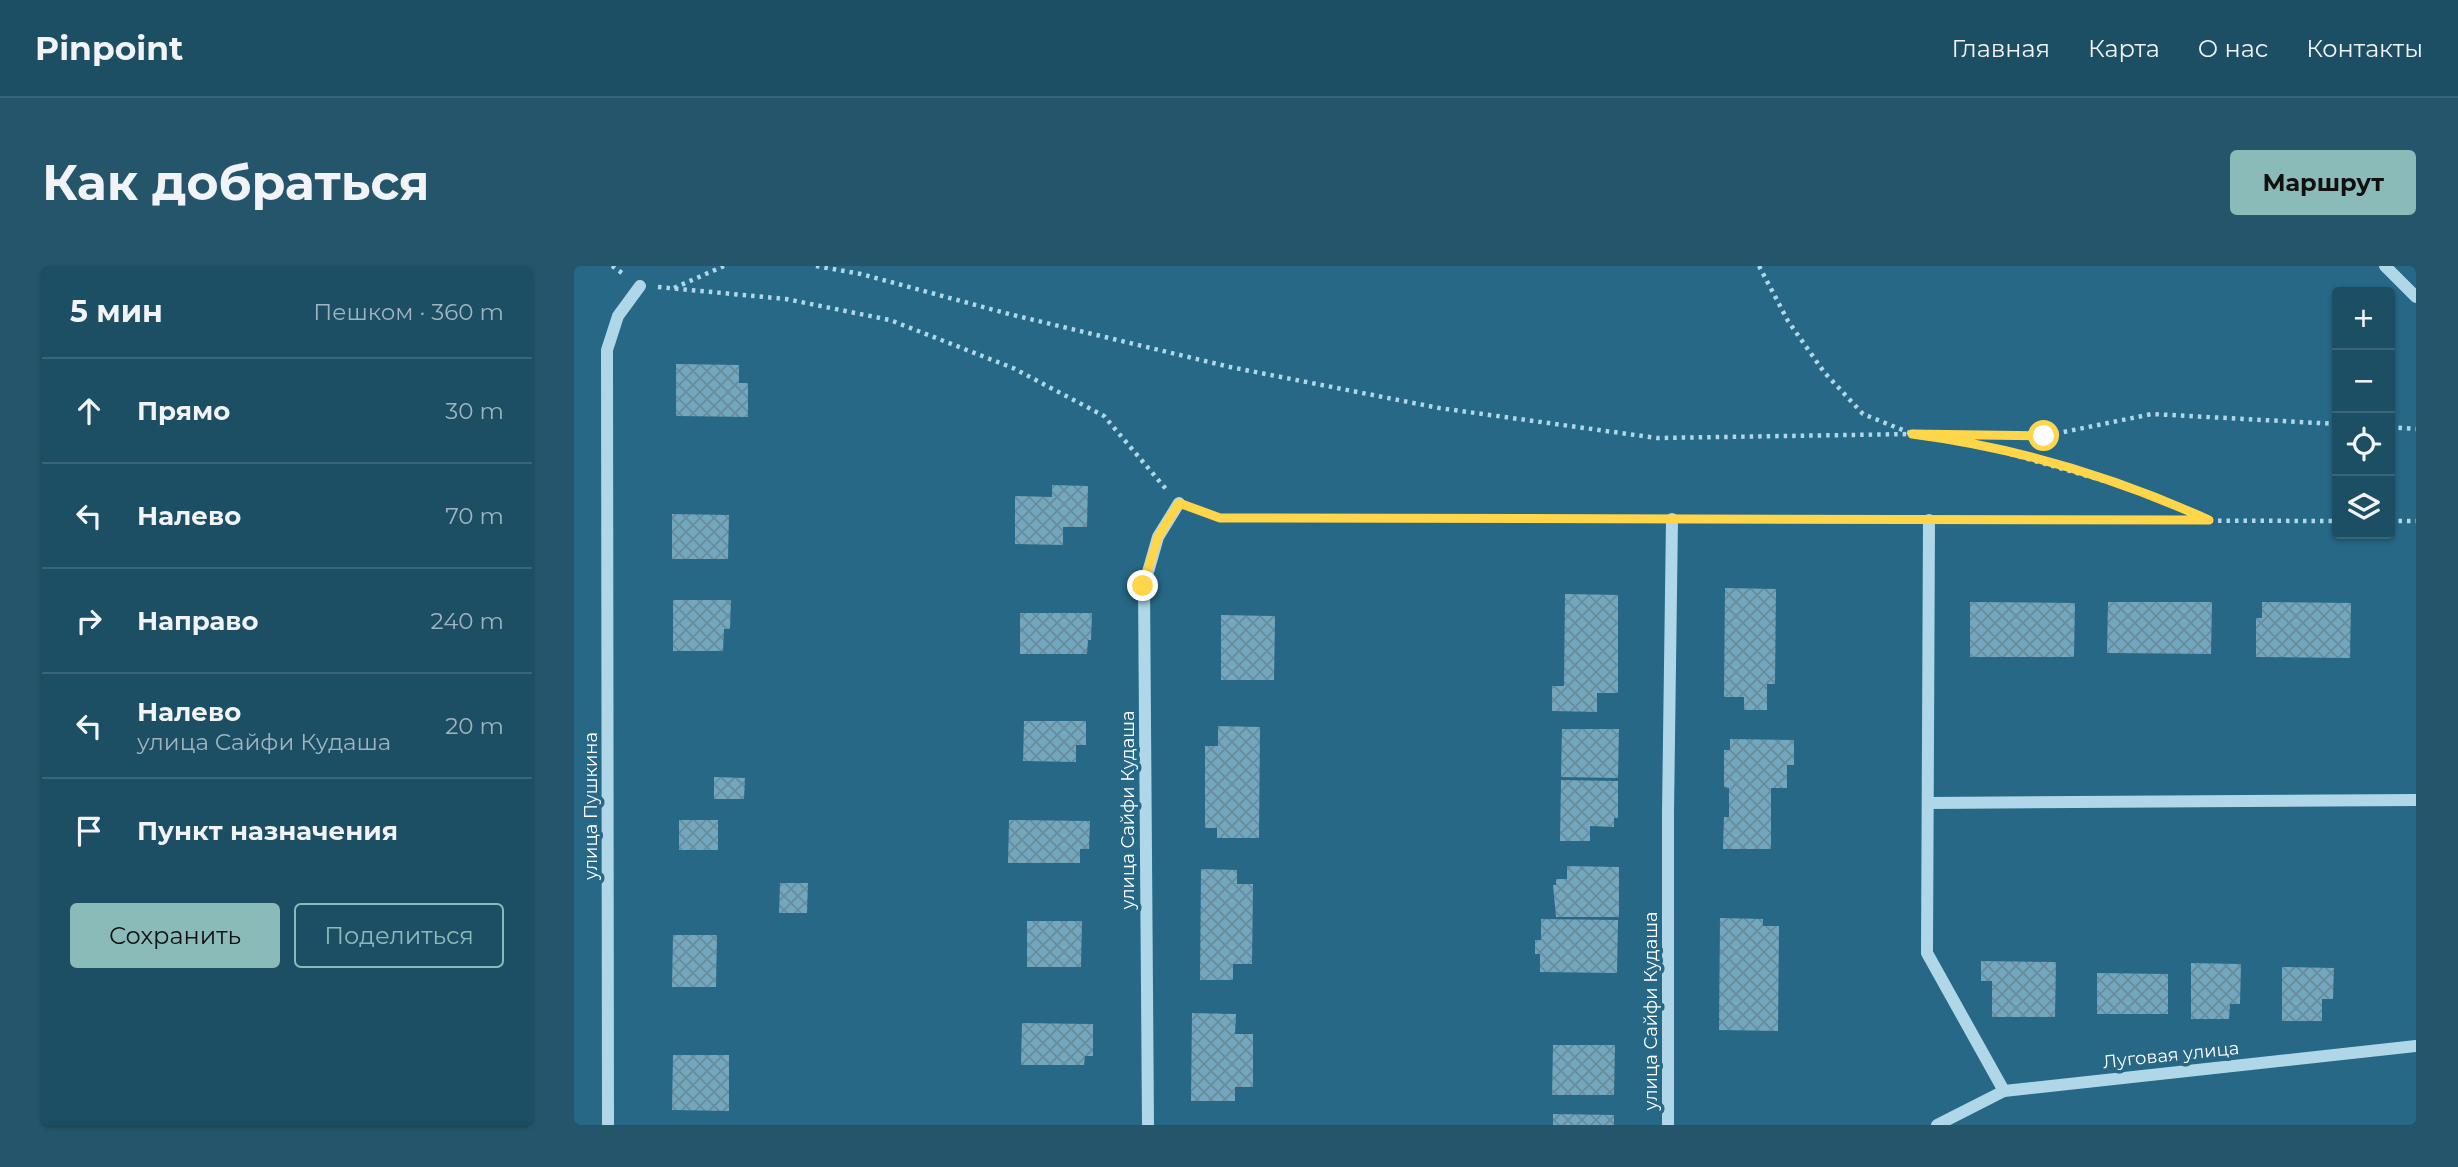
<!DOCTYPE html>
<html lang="ru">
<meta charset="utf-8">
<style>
body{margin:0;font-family:Montserrat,sans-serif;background:#25556a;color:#f1f3f6}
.controls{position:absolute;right:21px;top:21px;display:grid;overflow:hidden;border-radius:7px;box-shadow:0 2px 5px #0004}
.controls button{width:63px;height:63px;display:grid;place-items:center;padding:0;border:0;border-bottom:2px solid #3a6578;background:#1c4e64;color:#f1f3f6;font:35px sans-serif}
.stop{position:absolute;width:21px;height:21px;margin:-16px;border:5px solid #ffd54a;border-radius:50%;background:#fff}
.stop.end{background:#ffd54a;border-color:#fff;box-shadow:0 2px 7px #0008}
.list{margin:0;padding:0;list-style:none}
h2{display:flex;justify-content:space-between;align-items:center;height:91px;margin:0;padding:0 28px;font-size:30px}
h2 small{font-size:23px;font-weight:400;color:#a0b4bf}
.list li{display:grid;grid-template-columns:46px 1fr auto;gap:21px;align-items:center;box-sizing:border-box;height:105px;padding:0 28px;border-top:2px solid #3a6578}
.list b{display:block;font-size:26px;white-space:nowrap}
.list p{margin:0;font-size:23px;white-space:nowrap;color:#a0b4bf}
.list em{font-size:23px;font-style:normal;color:#a0b4bf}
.actions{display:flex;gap:14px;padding:21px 28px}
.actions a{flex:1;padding:16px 0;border:2px solid #8bbbb9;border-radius:7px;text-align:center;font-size:24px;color:#8bbbb9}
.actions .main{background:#8bbbb9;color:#111}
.icon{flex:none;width:38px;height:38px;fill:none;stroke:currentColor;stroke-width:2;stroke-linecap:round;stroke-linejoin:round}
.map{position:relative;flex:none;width:1842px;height:859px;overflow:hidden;border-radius:7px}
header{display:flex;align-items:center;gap:42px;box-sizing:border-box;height:98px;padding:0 35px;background:#1c4e64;border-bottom:2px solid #3a6578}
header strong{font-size:33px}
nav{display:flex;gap:38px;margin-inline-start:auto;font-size:24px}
.intro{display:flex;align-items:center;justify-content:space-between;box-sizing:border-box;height:168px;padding:0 42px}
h1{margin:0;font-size:49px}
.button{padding:18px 32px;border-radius:7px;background:#8bbbb9;color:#111;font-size:24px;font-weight:700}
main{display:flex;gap:42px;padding:0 42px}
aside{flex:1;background:#1c4e64;border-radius:7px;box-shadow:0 2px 5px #0004}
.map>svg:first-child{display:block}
.building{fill:url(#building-cross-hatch)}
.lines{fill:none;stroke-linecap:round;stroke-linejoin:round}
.path{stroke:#b0d7e8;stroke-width:4.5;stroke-dasharray:3.5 5;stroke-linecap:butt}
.minor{stroke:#b0d7e8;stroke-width:12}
.route{stroke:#ffd54a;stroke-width:9}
.labels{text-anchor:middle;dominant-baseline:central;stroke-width:7;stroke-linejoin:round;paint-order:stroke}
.street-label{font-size:18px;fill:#fff;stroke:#266885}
</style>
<header>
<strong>Pinpoint</strong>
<nav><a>Главная</a><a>Карта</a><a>О нас</a><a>Контакты</a></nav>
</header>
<div class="intro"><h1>Как добраться</h1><a class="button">Маршрут</a></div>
<main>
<aside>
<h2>5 мин<small>Пешком · 360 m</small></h2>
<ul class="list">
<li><svg class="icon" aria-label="ahead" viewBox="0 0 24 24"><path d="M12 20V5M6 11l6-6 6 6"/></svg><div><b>Прямо</b></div><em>30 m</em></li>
<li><svg class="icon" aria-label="left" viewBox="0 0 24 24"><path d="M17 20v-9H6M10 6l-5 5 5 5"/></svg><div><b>Налево</b></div><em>70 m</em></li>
<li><svg class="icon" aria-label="right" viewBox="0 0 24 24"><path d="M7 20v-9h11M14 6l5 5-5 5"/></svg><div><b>Направо</b></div><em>240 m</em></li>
<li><svg class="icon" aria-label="left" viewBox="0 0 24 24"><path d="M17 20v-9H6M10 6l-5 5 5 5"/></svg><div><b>Налево</b><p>улица Сайфи Кудаша</p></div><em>20 m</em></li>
<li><svg class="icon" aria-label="arrive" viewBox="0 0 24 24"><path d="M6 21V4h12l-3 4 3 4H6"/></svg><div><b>Пункт назначения</b></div></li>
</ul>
<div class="actions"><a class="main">Сохранить</a><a>Поделиться</a></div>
</aside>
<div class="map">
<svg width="1842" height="859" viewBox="0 0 1842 859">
<defs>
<pattern id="building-cross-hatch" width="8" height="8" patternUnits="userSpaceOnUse" patternTransform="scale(1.75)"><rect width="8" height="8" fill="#73a7bd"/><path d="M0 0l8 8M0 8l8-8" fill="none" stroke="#678c9b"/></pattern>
</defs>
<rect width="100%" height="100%" fill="#266885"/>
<g class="building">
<path d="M102 98 165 99V117H174V151L102 150Z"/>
<path d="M478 219 514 220 513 261H489V279L441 278V230L478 231Z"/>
<path d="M98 248 155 249 154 293H98Z"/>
<path d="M1151 322 1202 323 1201 418H1193V444H1170V431H1150Z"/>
<path d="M991 328 1044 329V427H1023V446L978 445V420H990Z"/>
<path d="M99 334H157L156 363H150L149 385H99Z"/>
<path d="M1396 336 1501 337 1500 391H1396Z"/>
<path d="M1534 336H1638L1637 388 1533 387Z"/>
<path d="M1688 336 1777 337 1776 392 1682 391V352H1688Z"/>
<path d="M446 347H518L517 374H514L513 388H446Z"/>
<path d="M647 349 701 350 700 414H647Z"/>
<path d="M450 455H512V479H502V496L449 495Z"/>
<path d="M644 460 686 461 685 572H643V562H631V480H644Z"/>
<path d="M988 463H1045L1044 512 987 511Z"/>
<path d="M1156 473 1220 474V499H1213V522H1197V583H1149L1150 551H1155V522L1150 521V484H1156Z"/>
<path d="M140 511 171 512 170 533H140Z"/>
<path d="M987 514 1044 515V552H1040V561L1016 560V575H986Z"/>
<rect x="105" y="554" width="39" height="30"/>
<path d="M435 554 516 555 515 583H506V597H434Z"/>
<path d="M993 600 1045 601V651H982L979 619H982V613H993Z"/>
<path d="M627 603 663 604V618H679L678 698H659V714H626Z"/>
<path d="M206 617H234L233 647H205Z"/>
<path d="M1146 652 1189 653V660H1205L1204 765 1145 764Z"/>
<path d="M967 653 1044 654 1043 707 966 706V688H961V674H967Z"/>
<path d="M453 655H508L507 701H453Z"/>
<path d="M99 669H143L142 721H98Z"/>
<path d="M1407 695 1482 696 1481 751H1418V715H1407Z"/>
<path d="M1617 697 1667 698 1666 738H1656L1655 753H1617Z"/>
<path d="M1708 701 1760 702 1759 733H1748V755H1708Z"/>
<path d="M1523 707 1594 708V748H1523Z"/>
<path d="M618 747 662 748 661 768H679V821H661V835H617Z"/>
<path d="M448 757 519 758V790H511L510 799H447Z"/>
<path d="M979 779H1041L1040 829H978Z"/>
<path d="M99 789H155V845L98 844Z"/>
<path d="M979 848 1040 849V859H979Z"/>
</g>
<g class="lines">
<g class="path">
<path d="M38 0 51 9"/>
<path d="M242 0 287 8 435 48 656 101 865 142 1083 172 1338 168 1470 170 1578 148 1763 158"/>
<path d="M1185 0 1214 55 1250 106 1289 148 1336 167"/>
<path d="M84 21 212 33 316 54 439 102 530 150 592 223"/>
<path d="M100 22 150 0"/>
<path d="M1816 161 1842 163"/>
<path d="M1362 171 1391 175 1576 228 1631 253"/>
<path d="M621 243 646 252 1080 253"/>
<path d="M1117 253 1335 254"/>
<path d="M1372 254 1763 255"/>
<path d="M1816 255H1842"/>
</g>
<g class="minor">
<path d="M1811 0 1842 31"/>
<path d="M1355 254 1353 687 1430 825"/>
<path d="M1354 537 1842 534"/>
<path d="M34 859 33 84 44 50 66 20"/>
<path d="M574 859 570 320 584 271 605 237"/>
<path d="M1094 859V547L1098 253"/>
<path d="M1363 859 1430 825 1842 780"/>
</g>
</g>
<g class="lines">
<path class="route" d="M569 320 584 271 605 237 646 252 1635 254C1542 212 1440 181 1338 168L1470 170"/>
</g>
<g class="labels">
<g class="street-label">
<text transform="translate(17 540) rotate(-90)">улица Пушкина</text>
<text transform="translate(554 544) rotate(-90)">улица Сайфи Кудаша</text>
<text transform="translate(1077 745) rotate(-90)">улица Сайфи Кудаша</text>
<text transform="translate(1597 789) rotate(-6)">Луговая улица</text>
</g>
</g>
</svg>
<div class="controls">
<button>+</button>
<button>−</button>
<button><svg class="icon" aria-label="locate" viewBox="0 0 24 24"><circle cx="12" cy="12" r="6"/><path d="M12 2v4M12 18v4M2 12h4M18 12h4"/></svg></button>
<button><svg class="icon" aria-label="layers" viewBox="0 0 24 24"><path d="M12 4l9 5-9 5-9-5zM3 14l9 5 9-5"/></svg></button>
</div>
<div class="stop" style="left:1470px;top:170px"></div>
<div class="stop end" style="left:569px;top:320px"></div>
</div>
</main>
